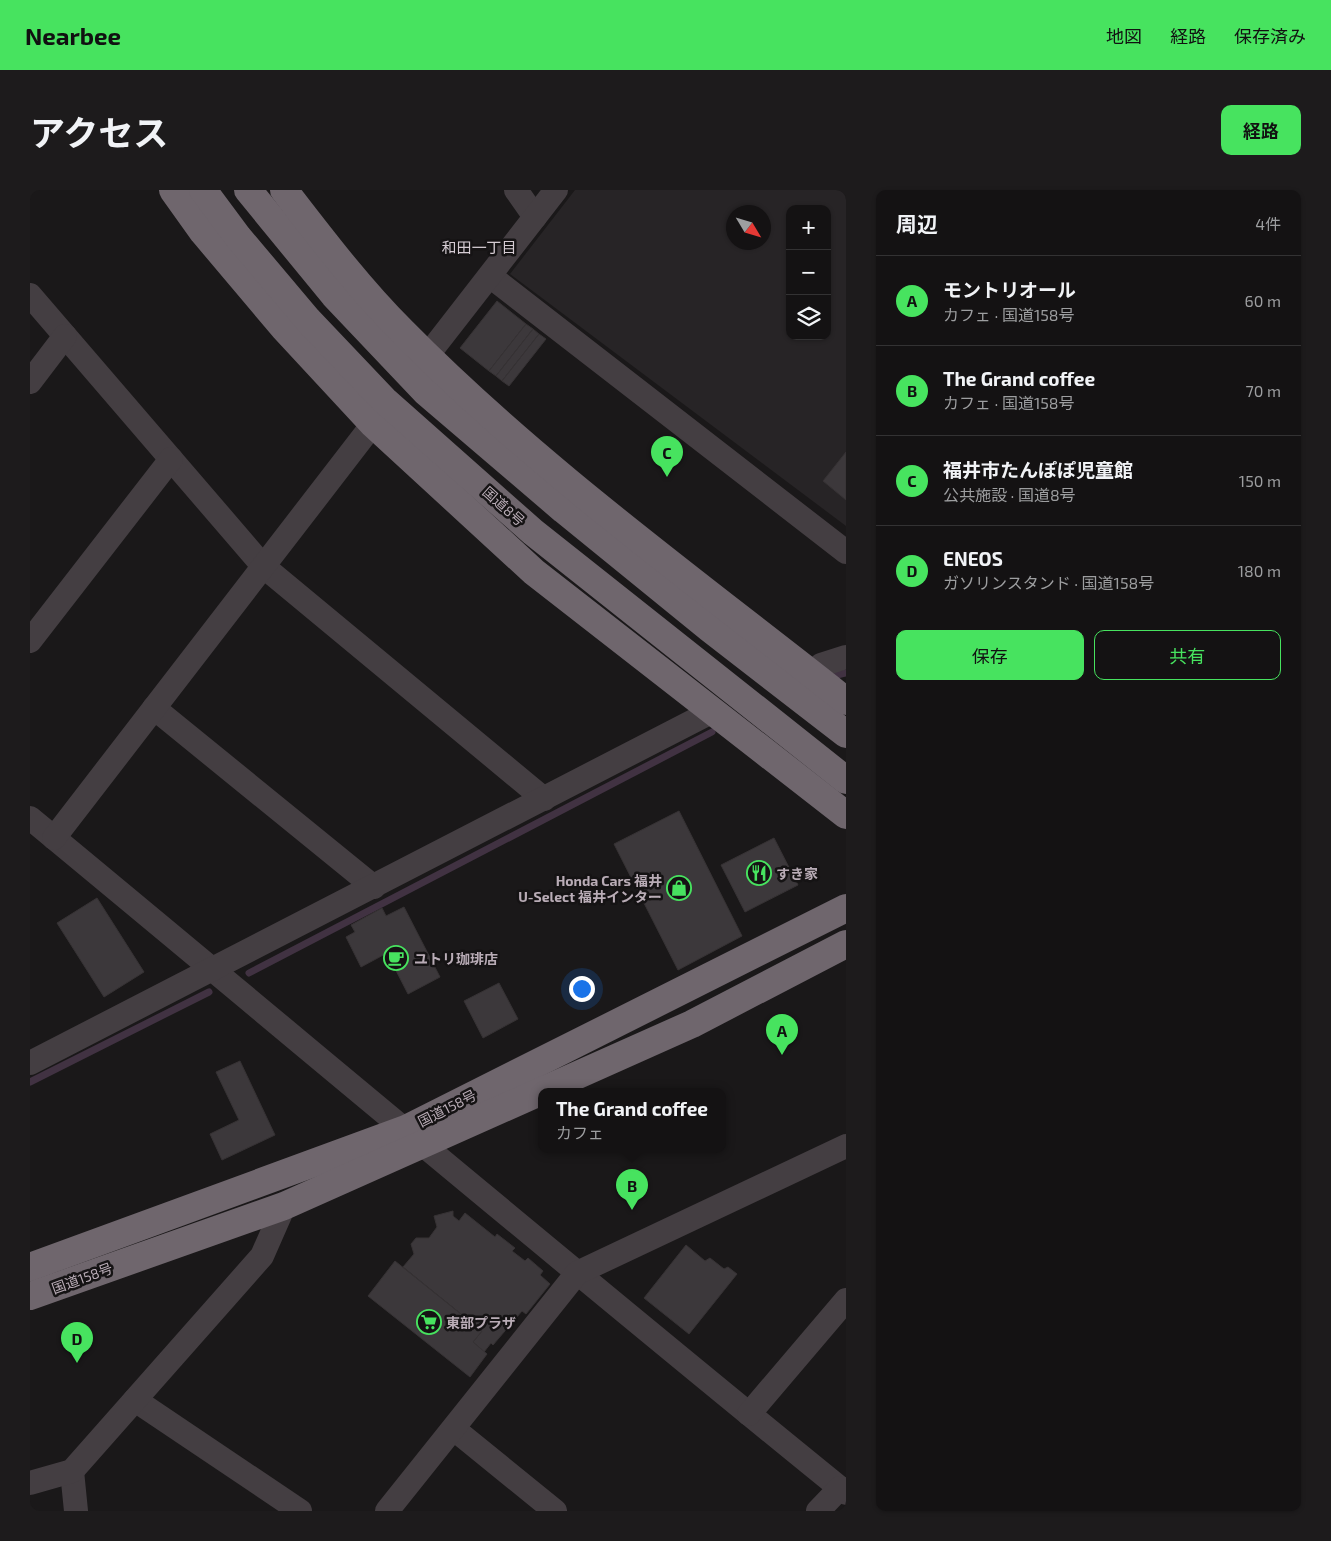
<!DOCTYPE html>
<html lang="ja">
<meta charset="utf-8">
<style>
body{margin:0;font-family:"Exo 2","Noto Sans JP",sans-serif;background:#1d1b1c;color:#f1f3f6}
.controls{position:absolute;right:15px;top:15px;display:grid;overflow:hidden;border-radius:10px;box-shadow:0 1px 4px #0004}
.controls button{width:45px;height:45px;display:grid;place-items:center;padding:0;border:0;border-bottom:1px solid #333233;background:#141213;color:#f1f3f6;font:25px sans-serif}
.compass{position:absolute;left:696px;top:15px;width:45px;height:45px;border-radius:50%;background:#141213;box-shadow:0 1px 4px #0004;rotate:128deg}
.you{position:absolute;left:551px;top:798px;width:18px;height:18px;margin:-12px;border:4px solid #fff;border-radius:50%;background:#1a73e8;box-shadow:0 0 0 8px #1a73e833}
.badge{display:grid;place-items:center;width:32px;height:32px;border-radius:50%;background:#47e35f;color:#111;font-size:16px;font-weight:700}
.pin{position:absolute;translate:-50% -41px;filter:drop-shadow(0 1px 2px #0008)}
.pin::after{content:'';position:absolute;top:26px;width:18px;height:15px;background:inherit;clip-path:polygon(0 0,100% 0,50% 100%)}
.popup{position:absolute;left:508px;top:898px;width:188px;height:65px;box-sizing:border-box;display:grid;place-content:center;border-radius:10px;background:#141213;filter:drop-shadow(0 1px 4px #0005);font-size:16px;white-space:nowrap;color:#9d9ea0}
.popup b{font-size:19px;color:#f1f3f6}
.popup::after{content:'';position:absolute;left:50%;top:100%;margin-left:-10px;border:10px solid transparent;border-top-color:#141213}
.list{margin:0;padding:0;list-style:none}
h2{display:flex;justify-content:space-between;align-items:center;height:65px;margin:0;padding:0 20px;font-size:21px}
h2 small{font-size:16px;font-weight:400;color:#9d9ea0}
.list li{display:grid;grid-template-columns:32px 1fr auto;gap:15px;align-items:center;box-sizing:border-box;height:90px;padding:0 20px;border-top:1px solid #333233}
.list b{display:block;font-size:19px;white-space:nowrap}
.list p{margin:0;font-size:16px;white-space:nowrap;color:#9d9ea0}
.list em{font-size:16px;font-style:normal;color:#9d9ea0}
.actions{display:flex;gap:10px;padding:15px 20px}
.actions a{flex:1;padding:11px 0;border:1px solid #47e35f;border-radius:10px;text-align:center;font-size:18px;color:#47e35f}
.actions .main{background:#47e35f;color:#111}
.icon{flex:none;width:28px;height:28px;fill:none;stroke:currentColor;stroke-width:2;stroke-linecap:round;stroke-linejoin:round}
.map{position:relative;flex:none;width:816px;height:1321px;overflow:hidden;border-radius:10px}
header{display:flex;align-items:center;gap:30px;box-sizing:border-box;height:70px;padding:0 25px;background:#47e35f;color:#111}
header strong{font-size:24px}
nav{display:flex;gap:28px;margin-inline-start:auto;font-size:18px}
.intro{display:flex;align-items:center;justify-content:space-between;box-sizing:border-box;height:120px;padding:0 30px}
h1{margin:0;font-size:35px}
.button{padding:12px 22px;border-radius:10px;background:#47e35f;color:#111;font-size:18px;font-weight:700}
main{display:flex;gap:30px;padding:0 30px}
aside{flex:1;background:#141213;border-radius:10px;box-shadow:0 1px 4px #0004}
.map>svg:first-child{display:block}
.built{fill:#272426;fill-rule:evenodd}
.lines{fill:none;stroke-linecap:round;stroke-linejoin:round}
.stream{stroke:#413242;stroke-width:7}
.building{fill:#3c383b;stroke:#363234}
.street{stroke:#443e42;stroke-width:24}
.highway{stroke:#6f666d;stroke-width:28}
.labels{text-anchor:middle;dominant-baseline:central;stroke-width:5;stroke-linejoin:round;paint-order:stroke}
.street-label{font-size:14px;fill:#b9acb6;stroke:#151314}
.poi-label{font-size:14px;font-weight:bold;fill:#b9acb6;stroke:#151314;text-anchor:start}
.neighbourhood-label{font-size:15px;fill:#d5ccd3;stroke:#151314}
</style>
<header>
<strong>Nearbee</strong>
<nav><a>地図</a><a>経路</a><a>保存済み</a></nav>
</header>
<div class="intro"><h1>アクセス</h1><a class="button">経路</a></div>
<main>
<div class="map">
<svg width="816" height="1321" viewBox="0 0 816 1321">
<rect width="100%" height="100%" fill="#1a1819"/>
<path class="built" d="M545 0H816V336L480 84ZM760 19H797V146H760ZM704 22H734V52H704Z"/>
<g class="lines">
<g class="stream">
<path d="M807 485 816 483"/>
<path d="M219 783 682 542"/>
<path d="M0 892 179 802"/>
</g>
</g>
<g class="building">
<path d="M467 111 496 134 459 181 430 158Z"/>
<path d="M496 134 503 139 466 186 459 181Z"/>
<path d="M503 139 509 144 472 191 466 186Z"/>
<path d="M509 144 516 149 479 196 472 191Z"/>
<path d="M816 262V310L793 291Z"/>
<path d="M649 621 712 746 648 780 584 654Z"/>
<path d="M744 648 768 695 715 722 691 675Z"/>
<path d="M67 708 114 782 74 807 27 733Z"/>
<path d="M374 717 410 787 378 804 357 763 331 777 316 747 325 742 321 735 352 718 356 726Z"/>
<path d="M469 793 488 829 453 848 434 811Z"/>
<path d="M210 871 245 945 192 970 180 944 209 930 186 882Z"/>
<path d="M423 1021V1026L429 1031 435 1023 465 1047 467 1044 485 1058 482 1061 495 1071 498 1068 513 1081 510 1085 520 1094 496 1124 492 1121 463 1155 461 1153 454 1162 443 1152 452 1141 373 1077 384 1064 381 1054 386 1048H399L407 1037 404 1026Z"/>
<path d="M656 1055 675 1071 680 1068 694 1079 698 1077 707 1084 659 1144 614 1108Z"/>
<path d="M365 1071 452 1141 443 1152 457 1164 440 1187 338 1106Z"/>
</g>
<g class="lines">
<g class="street">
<path d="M486 0 505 27"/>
<path d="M460 86 816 362"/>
<path d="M0 105 233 376 514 609"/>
<path d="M397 166 526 0"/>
<path d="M0 192 35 146"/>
<path d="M0 451 141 269"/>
<path d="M781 484 791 475 816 467"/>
<path d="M124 518 344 697"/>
<path d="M0 628C272 853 542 1081 816 1303"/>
<path d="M24 648 343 234"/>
<path d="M0 873 683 521"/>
<path d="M105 1210 270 1321"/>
<path d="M719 1224 816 1110"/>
<path d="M424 1239 525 1321"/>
<path d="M42 1281 46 1321"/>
<path d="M0 1293 42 1281 232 1066 254 1016"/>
<path d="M357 1321 547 1083 816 956"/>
<path d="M788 1321 810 1298"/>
</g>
<g class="highway">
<path d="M143 0 173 42 254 138 343 234 504 382 816 625"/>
<path d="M173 0 208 47 278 130 354 210 503 342 816 590"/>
<path d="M218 0 304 105 396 202 534 320 679 438 816 544"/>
<path d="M254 0C291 48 329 98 372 141 507 278 666 392 816 511"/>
<path d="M0 1077 376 939 816 718"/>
<path d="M0 1106 254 1016 662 834 816 754"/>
</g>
</g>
<defs>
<symbol id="restaurant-ring" viewBox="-11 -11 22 22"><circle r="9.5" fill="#151314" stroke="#47e35f" stroke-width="1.5"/><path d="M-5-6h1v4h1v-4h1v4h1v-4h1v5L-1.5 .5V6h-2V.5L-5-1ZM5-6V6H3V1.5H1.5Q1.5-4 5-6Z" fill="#47e35f"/></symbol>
<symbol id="shop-ring" viewBox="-11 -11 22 22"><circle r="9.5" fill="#151314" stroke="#47e35f" stroke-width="1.5"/><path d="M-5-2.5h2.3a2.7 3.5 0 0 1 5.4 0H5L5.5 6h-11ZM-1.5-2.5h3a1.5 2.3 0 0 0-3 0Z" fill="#47e35f"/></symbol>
<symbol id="cafe-ring" viewBox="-11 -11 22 22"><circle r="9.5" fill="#151314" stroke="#47e35f" stroke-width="1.5"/><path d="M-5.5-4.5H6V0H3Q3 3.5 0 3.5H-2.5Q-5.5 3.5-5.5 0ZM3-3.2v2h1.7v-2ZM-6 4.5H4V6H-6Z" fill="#47e35f"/></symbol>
<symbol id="supermarket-ring" viewBox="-11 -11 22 22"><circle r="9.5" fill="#151314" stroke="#47e35f" stroke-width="1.5"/><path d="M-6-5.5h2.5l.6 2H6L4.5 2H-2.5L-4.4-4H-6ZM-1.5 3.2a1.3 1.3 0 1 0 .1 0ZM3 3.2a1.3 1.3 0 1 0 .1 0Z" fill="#47e35f"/></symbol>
</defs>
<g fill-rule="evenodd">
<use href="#restaurant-ring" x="715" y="669" width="28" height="28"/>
<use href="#shop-ring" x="635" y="684" width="28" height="28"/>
<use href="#cafe-ring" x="352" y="754" width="28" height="28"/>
<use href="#supermarket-ring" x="385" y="1118" width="28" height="28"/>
</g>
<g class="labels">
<g class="street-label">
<text transform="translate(474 316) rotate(42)">国道8号</text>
<text transform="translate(417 918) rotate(-27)">国道158号</text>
<text transform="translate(52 1088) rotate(-20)">国道158号</text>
</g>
<g class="poi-label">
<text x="746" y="683">すき家</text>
<text x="632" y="690" text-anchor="end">Honda Cars 福井<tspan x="632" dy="16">U-Select 福井インター</tspan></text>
<text x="384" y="768">ユトリ珈琲店</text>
<text x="416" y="1132">東部プラザ</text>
</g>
<g class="neighbourhood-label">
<text x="449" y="57">和田一丁目</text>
</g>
</g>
</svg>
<div class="controls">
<button>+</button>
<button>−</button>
<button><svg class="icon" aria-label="layers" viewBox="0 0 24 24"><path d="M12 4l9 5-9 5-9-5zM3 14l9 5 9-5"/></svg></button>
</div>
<svg class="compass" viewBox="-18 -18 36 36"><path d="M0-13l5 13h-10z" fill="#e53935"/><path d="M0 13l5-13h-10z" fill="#9d9ea0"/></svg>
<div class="you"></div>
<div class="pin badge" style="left:752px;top:865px">A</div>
<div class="pin badge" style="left:602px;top:1020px">B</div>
<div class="popup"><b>The Grand coffee</b>カフェ</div>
<div class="pin badge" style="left:637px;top:287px">C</div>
<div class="pin badge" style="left:47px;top:1173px">D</div>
</div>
<aside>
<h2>周辺<small>4件</small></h2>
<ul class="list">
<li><span class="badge">A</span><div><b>モントリオール</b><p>カフェ · 国道158号</p></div><em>60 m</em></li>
<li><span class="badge">B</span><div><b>The Grand coffee</b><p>カフェ · 国道158号</p></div><em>70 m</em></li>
<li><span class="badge">C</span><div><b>福井市たんぽぽ児童館</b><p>公共施設 · 国道8号</p></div><em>150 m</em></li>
<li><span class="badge">D</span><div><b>ENEOS</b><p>ガソリンスタンド · 国道158号</p></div><em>180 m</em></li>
</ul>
<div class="actions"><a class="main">保存</a><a>共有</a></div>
</aside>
</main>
